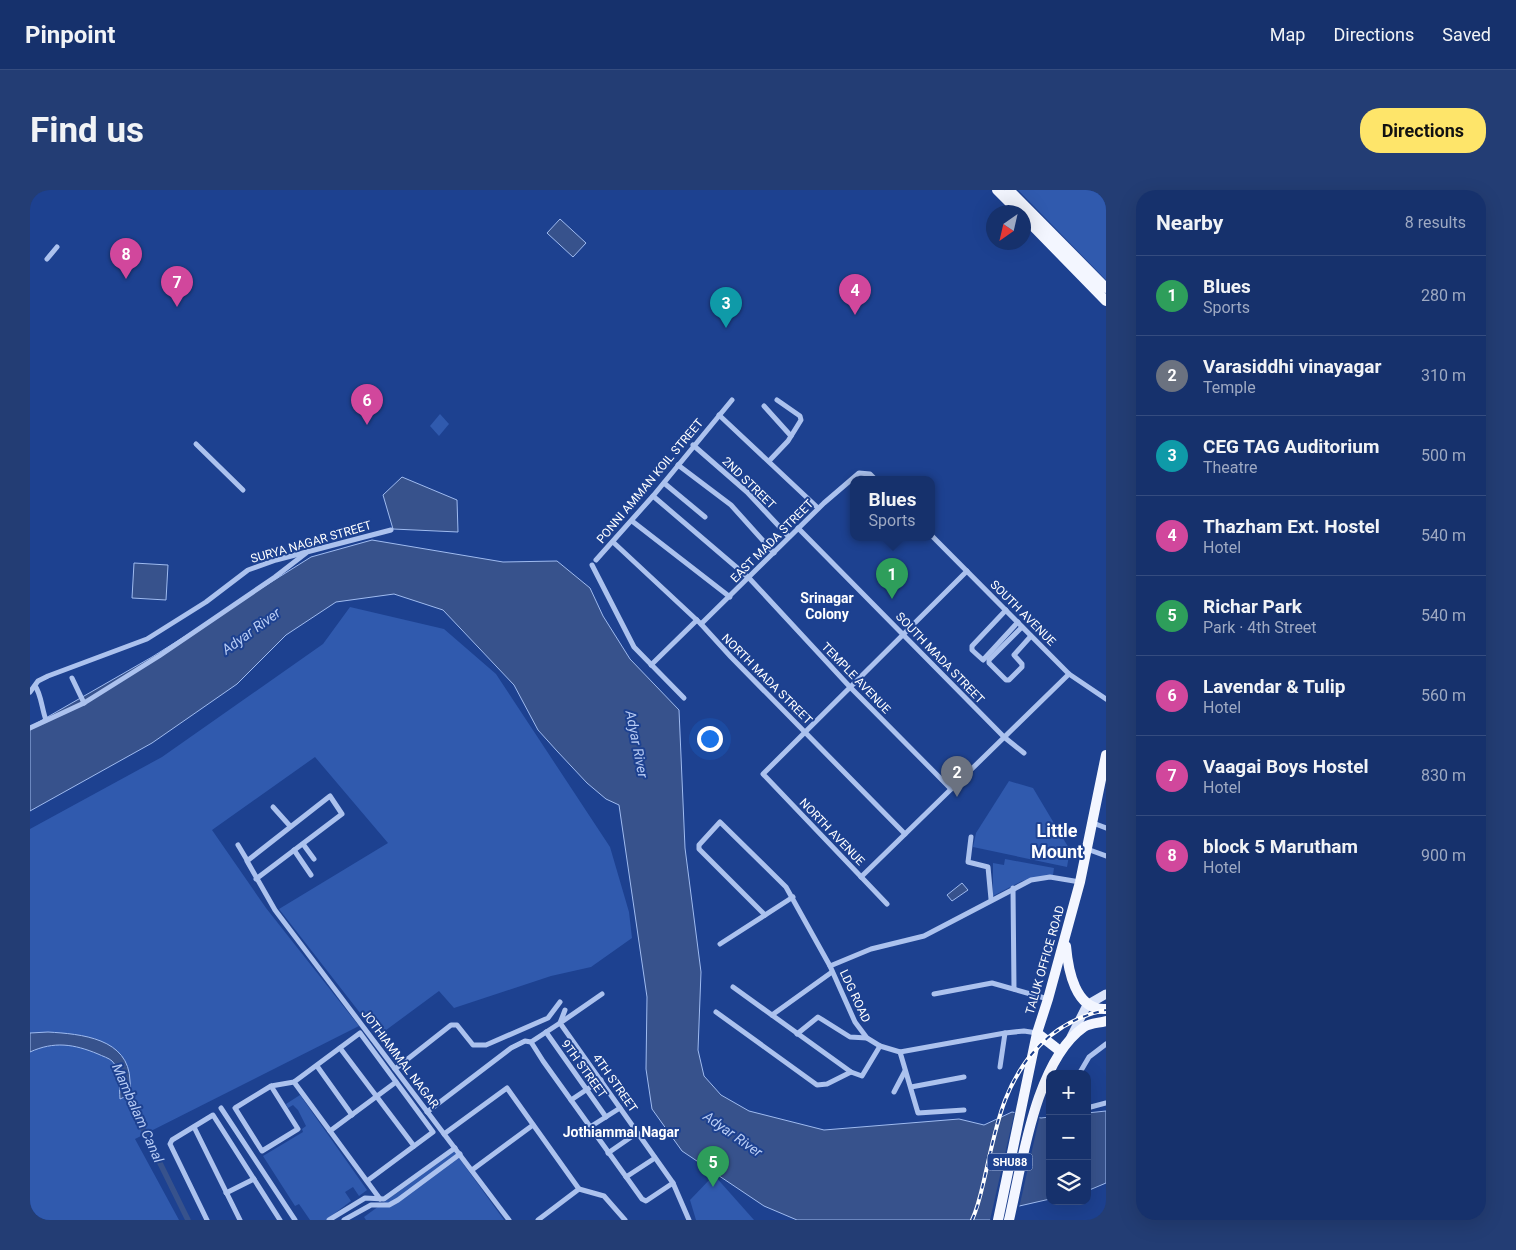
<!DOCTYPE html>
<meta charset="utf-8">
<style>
body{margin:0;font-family:Roboto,sans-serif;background:#233d74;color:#f1f3f6}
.controls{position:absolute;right:15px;bottom:15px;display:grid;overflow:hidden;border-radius:10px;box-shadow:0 5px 20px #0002}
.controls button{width:45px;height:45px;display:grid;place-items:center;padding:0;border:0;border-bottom:1px solid #354c7f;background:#16316c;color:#f1f3f6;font:25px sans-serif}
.compass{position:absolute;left:956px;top:15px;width:45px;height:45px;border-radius:50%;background:#16316c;box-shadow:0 5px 20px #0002;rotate:214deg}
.you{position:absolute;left:679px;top:548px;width:18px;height:18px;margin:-12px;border:4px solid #fff;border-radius:50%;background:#1a73e8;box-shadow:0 0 0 8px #1a73e833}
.badge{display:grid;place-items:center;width:32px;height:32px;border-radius:50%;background:#fee56a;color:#fff;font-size:16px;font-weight:700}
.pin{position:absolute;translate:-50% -41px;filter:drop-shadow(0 1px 2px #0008)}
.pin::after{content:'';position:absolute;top:26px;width:18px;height:15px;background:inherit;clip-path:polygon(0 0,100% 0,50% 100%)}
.popup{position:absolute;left:820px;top:286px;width:85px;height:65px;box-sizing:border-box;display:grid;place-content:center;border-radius:10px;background:#16316c;filter:drop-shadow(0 1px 4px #0005);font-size:16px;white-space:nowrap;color:#9ea9c2}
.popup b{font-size:19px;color:#f1f3f6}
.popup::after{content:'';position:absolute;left:50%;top:100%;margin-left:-10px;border:10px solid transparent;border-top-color:#16316c}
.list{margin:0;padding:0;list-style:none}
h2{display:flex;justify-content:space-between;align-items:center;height:65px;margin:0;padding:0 20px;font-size:21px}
h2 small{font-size:16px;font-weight:400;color:#9ea9c2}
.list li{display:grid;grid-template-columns:32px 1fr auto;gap:15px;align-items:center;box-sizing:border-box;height:80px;padding:0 20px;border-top:1px solid #354c7f}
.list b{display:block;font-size:19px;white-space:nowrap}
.list p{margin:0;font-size:16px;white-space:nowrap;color:#9ea9c2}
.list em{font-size:16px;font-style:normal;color:#9ea9c2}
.icon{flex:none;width:28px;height:28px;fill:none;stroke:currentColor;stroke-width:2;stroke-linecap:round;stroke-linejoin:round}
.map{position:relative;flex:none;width:1076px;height:1030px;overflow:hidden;border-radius:20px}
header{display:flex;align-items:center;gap:30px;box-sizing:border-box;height:70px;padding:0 25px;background:#16316c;border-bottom:1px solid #354c7f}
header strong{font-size:24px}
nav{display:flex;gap:28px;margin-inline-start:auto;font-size:18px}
.intro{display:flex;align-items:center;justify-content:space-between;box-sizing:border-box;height:120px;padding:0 30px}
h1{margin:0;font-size:35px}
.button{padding:12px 22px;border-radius:20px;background:#fee56a;color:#111;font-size:18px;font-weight:700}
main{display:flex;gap:30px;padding:0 30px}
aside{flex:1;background:#16316c;border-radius:20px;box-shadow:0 5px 20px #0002}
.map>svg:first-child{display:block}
.green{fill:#305aae}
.water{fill:#37528c;stroke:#9fbbf0}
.pier{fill:#1d4190}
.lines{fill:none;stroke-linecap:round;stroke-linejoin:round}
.canal{stroke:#37528c;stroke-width:5.5}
.minor{stroke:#acc2ee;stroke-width:5}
.secondary{stroke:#d9e3fa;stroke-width:9}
.primary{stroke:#f3f6ff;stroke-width:10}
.rail-casing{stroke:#fff;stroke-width:4}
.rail{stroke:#1d4190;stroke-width:2;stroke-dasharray:5.5;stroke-linecap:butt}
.labels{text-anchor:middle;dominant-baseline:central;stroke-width:4;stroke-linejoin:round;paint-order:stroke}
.shield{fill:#1d4190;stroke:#bbc6de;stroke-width:1}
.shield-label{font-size:11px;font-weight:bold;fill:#fff}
.street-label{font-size:12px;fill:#fff;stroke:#1d4190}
.neighbourhood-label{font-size:14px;font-weight:bold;fill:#fff;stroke:#1d4190}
.water-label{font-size:14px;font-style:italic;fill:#b8ccf5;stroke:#1d4190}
.district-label{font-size:18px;font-weight:bold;fill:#fff;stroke:#1d4190}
</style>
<header>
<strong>Pinpoint</strong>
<nav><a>Map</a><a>Directions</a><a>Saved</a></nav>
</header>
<div class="intro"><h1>Find us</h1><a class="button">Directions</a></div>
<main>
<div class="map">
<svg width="1076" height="1030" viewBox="0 0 1076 1030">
<rect width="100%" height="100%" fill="#1d4190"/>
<g class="green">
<path d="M988 0H1076V90Z"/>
<path d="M410 224 419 234 409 246 400 236Z"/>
<path d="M320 417 414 439 466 484 580 657 599 722 602 748 561 777 521 786 424 818 409 801 348 846 249 719 358 653 285 567 182 640 236 718 329 836 105 949 149 1030H0V639L132 567 293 454Z"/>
<path d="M979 591 1003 598 1040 660 1037 677 943 657 946 643Z"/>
<path d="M975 669 1024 678 1023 685 992 691 963 706V673L974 675Z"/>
<path d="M270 905 337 1000 329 1006 323 997 315 1002 321 1011 296 1030H280L269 1014 265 1016 233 966 273 942 272 939 276 936 268 920 263 915 258 918 256 914Z"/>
<path d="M424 961 474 1030H336L334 1027Z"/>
<path d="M684 985 724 1030H666L660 1010Z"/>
</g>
<g class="water">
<path d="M530 29 556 53 543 67 517 43Z"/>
<path d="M372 287 427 310 428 342 363 339 353 305Z"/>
<path d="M342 350 473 372 527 371 560 398 573 426 600 469 649 520 655 658 671 782 668 860 674 886 691 905 719 921 794 940 929 929 954 935 982 922 1011 928 1020 927V1009L985 1017 969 1030H767L734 1016 652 961 622 919 616 879 617 807 589 615 576 609 557 593 527 561 508 540 484 495 413 420 364 404 306 412 256 445 207 494 122 553 0 621V537L122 467 281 367Z"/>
<path d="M104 373 138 375 136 410 102 408Z"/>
<path d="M932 693 938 700 922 711 917 705Z"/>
<path d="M18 842C51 844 99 848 100 891 101 901 100 905 90 909 89 898 91 879 82 871 79 868 72 866 68 864 44 854 24 851 0 862V843Z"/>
<path d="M1076 921V993L1057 1001V923Z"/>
</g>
<path class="pier" d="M985 920 1010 925 989 1018 972 1030H960Z"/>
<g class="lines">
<path class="canal" d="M96 899 97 906 158 1030"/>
<g class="minor">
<path d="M17 69 27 57"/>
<path d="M734 216 761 246"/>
<path d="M689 225 788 318"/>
<path d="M166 254 213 300"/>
<path d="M663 255 717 302 759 347"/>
<path d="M739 271 758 251 771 230 770 226 747 210"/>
<path d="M648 275 701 315 744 363"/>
<path d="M634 293 675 327"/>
<path d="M623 306 719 388 820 497 921 599"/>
<path d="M602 331 700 407"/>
<path d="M768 338 974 547 994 563"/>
<path d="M901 345 1039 484 1076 509"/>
<path d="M583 352 671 434 701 467 875 644"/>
<path d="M566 370 623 306 702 210"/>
<path d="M562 375 604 457 654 508"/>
<path d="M976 420 942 456V460L953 470 988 432"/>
<path d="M671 434 794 313 829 283 840 284 846 290"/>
<path d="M992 437 959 470V473L976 490H979L992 477V474L984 465 1001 446"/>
<path d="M621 475 667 430"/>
<path d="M42 488 54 513"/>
<path d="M5 496C11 503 12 520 16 530"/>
<path d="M0 502 8 491 18 486 117 449 176 412 218 380 246 370 361 340"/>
<path d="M0 538 54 513 129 466 245 387 276 363"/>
<path d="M243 617 260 636"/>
<path d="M1063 633 1076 638"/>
<path d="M941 647 938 672 958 677 961 709"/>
<path d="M273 654 284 669"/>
<path d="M208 655 217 670"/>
<path d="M1057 659 1076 666"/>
<path d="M264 660 281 685"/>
<path d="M831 687 1039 484"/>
<path d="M226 689 312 624 300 606 217 671 245 720 479 1030"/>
<path d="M983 698 984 799"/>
<path d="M857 714 733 584 937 381"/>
<path d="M735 725 669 659V655L690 632 756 697 800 776 825 832 837 848 850 856 870 862 975 843 994 841 1007 843"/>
<path d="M690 754 763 707"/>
<path d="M800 776 841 759 894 746 1001 690 1020 687 1050 692"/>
<path d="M703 797 821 882"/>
<path d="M904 804 962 793 1018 809"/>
<path d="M535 820 530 833 643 993 659 1030"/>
<path d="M686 822 787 895 797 894 821 882 832 886 850 856"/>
<path d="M742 825 802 782"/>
<path d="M533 831 572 804"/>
<path d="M530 833 501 852 513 871 612 1009 616 1011 643 993"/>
<path d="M516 842 576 927"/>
<path d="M767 844 788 827 820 847 837 848"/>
<path d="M310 858 384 956"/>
<path d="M870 862 888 923 934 920"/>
<path d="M287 876 322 925"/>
<path d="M970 877 975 843"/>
<path d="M365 879 421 835H427L443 855H456L518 828 530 812"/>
<path d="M1049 884 1059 867 1076 854"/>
<path d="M264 892 350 1009"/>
<path d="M241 896 268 939 232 961 205 918 241 896 264 892 330 843 403 942 337 991"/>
<path d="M881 897 934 887"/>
<path d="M864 902 875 881"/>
<path d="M541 910 571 890"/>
<path d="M191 918 265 1030"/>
<path d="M1057 918 1076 913"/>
<path d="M397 922 481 858 495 851 501 852"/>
<path d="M164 937 210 1030"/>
<path d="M560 937 590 918"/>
<path d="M300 941 366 892"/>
<path d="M414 944 477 898 549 999 574 1006 595 1030"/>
<path d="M578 963 607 943"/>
<path d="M442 980 503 935"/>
<path d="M596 987 625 968"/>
<path d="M196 1003 224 989"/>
<path d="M177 1030 140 954 142 950 183 925 250 1030"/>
<path d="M299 1030 335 1008 354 1009 425 958"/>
<path d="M314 1030 341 1015H359L368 1010 430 964"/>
<path d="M508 1030 549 999"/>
</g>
<path class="secondary" d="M1041 847 1057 815 1076 804"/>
<g class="primary">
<path d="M967 0 989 22"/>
<path d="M979 0 1076 98"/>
<path d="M994 27 1076 111"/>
<path d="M1036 756C1038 779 1045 821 1076 819"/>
<path d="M1007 843 1030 861"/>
<path d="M968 1030 1007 843 1018 809 1050 692 1076 565"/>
<path d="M979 1030C992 975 1005 871 1054 837 1060 833 1069 833 1076 831"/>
</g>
<defs>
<path id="rail" d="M942 1030C948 1017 951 1003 954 990 966 939 972 894 1010 855 1028 837 1051 825 1076 820"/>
</defs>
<use href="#rail" class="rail-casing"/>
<use href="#rail" class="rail"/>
</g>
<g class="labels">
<rect class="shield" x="957.5" y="963.5" width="45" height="17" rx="4"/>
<g class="shield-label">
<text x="980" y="972">SHU88</text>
</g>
<g class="street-label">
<text transform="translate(620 291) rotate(-50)">PONNI AMMAN KOIL STREET</text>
<text transform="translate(719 293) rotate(44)">2ND STREET</text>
<text transform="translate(742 351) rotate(-45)">EAST MADA STREET</text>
<text transform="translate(281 352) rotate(-16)">SURYA NAGAR STREET</text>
<text transform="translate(993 423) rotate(45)">SOUTH AVENUE</text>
<text transform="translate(910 468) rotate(46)">SOUTH MADA STREET</text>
<text transform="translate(826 488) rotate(46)">TEMPLE AVENUE</text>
<text transform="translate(737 489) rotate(45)">NORTH MADA STREET</text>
<text transform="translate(802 642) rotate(46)">NORTH AVENUE</text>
<text transform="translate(1015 770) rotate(-74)">TALUK OFFICE ROAD</text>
<text transform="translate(825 806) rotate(65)">LDG ROAD</text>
<text transform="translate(370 869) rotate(53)">JOTHIAMMAL NAGAR</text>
<text transform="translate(554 879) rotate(54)">9TH STREET</text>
<text transform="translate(585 893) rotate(55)">4TH STREET</text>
</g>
<g class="neighbourhood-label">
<text x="797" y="408">Srinagar<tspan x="797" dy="16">Colony</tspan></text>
<text x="591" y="942">Jothiammal Nagar</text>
</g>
<g class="water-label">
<text transform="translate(221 441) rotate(-36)">Adyar River</text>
<text transform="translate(607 554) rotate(79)">Adyar River</text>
<text transform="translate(108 923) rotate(66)">Mambalam Canal</text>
<text transform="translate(703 944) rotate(35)">Adyar River</text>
</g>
<g class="district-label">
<text x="1027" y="640">Little<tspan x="1027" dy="21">Mount</tspan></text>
</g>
</g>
</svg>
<div class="controls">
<button>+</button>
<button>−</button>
<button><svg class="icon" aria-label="layers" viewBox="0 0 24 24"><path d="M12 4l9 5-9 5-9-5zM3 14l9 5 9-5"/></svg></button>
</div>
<svg class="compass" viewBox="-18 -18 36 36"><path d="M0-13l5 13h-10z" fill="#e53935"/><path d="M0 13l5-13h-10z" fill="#9ea9c2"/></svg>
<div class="you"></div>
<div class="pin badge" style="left:862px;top:409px;background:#2e9e5b">1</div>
<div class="popup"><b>Blues</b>Sports</div>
<div class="pin badge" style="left:927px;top:607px;background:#6b7280">2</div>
<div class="pin badge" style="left:696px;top:138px;background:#0f9aa8">3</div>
<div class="pin badge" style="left:825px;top:125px;background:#d1479c">4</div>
<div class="pin badge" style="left:683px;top:997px;background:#2e9e5b">5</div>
<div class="pin badge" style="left:337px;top:235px;background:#d1479c">6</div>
<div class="pin badge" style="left:147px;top:117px;background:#d1479c">7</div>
<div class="pin badge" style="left:96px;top:89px;background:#d1479c">8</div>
</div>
<aside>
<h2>Nearby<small>8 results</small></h2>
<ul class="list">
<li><span class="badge" style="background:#2e9e5b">1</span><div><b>Blues</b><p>Sports</p></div><em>280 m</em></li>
<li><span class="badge" style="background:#6b7280">2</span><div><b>Varasiddhi vinayagar</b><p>Temple</p></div><em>310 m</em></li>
<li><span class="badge" style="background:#0f9aa8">3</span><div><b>CEG TAG Auditorium</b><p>Theatre</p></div><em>500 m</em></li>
<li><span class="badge" style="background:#d1479c">4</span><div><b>Thazham Ext. Hostel</b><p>Hotel</p></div><em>540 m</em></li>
<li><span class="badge" style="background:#2e9e5b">5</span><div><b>Richar Park</b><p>Park · 4th Street</p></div><em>540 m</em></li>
<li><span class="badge" style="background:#d1479c">6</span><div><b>Lavendar &amp; Tulip</b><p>Hotel</p></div><em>560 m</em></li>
<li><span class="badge" style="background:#d1479c">7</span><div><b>Vaagai Boys Hostel</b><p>Hotel</p></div><em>830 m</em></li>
<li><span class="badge" style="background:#d1479c">8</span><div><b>block 5 Marutham</b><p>Hotel</p></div><em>900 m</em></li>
</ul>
</aside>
</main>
